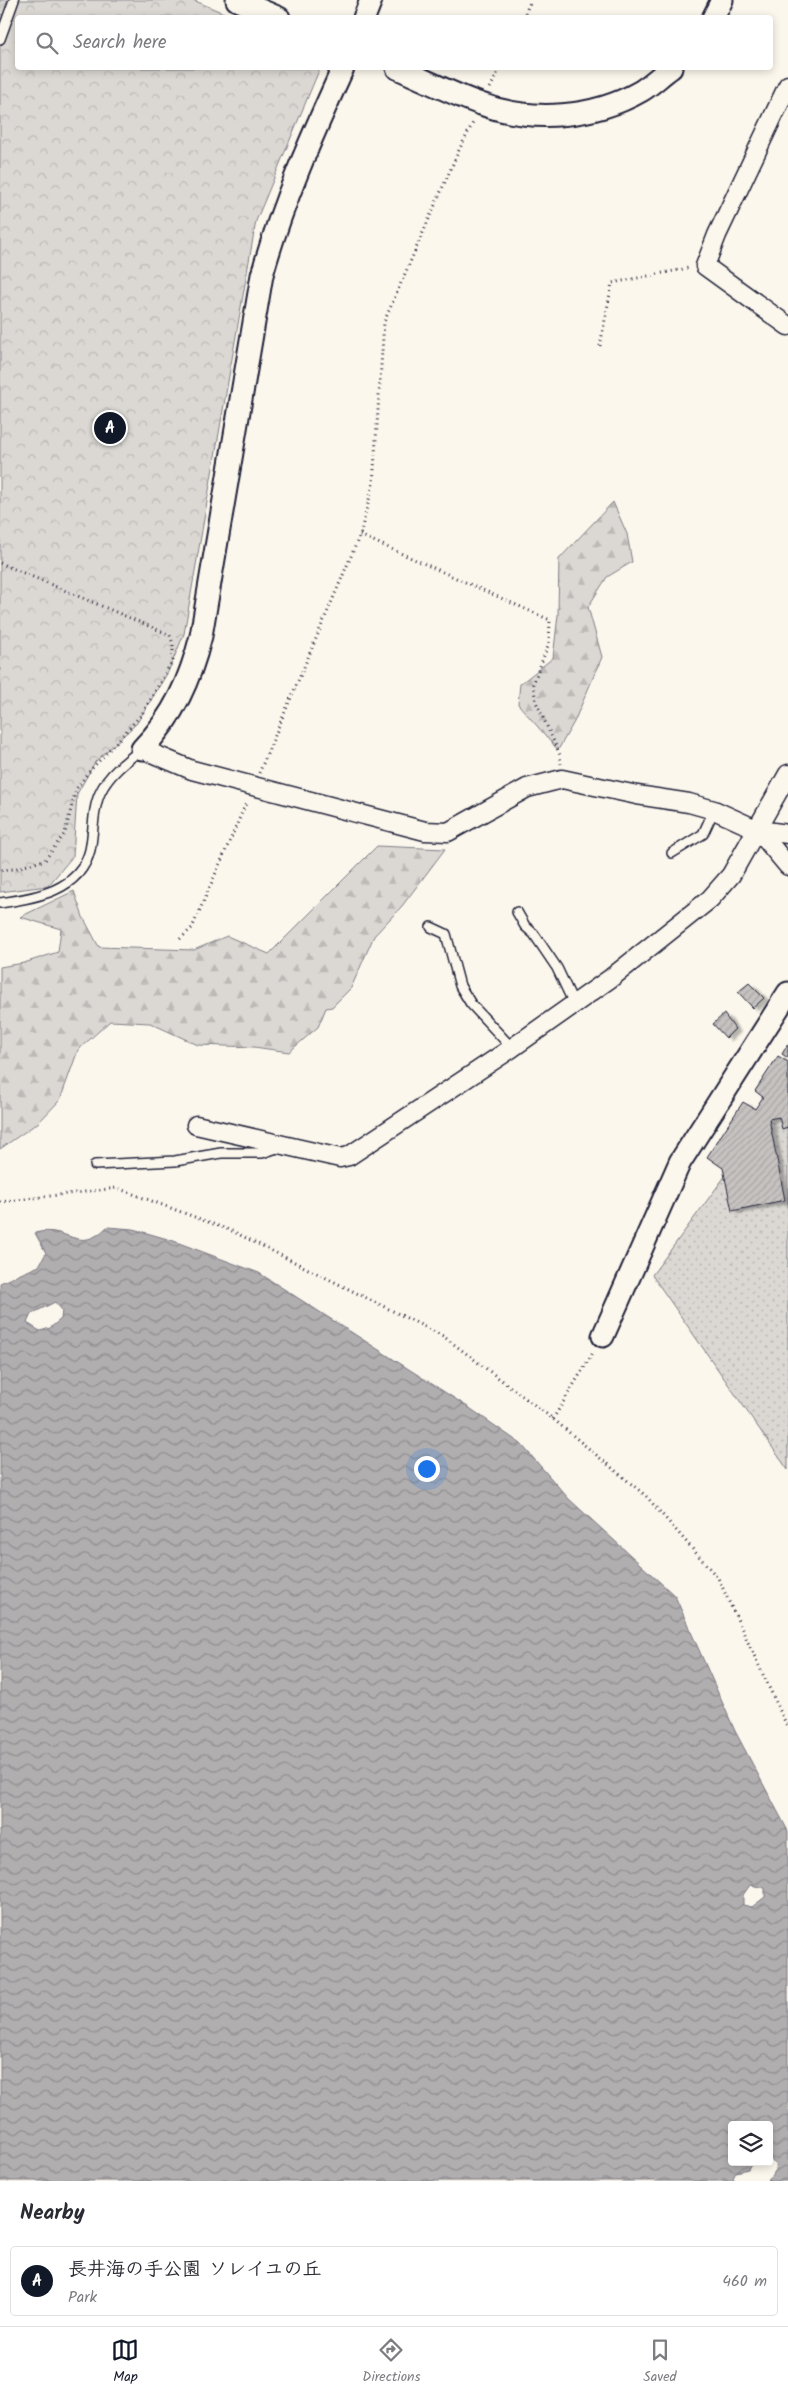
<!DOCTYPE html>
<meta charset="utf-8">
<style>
body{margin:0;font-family:Kalam,"Klee One",sans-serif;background:#f7f7f7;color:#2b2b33}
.controls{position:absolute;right:15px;bottom:15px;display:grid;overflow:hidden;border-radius:5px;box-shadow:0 2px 8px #0003}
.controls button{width:45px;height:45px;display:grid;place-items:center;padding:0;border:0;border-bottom:1px solid #e1e1e2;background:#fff;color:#2b2b33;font:25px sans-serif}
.you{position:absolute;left:426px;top:1468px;width:18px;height:18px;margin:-12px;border:4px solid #fff;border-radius:50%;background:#1a73e8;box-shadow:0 0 0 8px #1a73e833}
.badge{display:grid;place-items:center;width:32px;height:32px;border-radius:50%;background:#111827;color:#fff;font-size:16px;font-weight:700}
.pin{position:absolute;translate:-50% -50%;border:2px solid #fff;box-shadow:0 1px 5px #0006}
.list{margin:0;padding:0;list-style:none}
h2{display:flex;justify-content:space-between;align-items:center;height:65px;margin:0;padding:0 20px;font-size:21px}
h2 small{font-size:16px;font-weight:400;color:#7c7c81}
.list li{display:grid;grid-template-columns:32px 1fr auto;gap:15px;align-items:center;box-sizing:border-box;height:70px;margin:0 10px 10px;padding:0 10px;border:1px solid #e1e1e2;border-radius:5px}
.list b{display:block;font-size:19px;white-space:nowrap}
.list p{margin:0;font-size:16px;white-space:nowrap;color:#7c7c81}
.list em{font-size:16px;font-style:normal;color:#7c7c81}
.icon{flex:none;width:28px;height:28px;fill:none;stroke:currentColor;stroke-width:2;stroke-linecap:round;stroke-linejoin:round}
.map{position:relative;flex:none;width:788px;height:2181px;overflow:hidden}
.search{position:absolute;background:#fff;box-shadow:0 2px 8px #0003;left:15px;right:15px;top:15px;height:55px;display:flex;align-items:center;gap:12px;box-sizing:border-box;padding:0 18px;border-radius:5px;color:#7c7c81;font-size:19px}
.sheet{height:145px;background:#fff}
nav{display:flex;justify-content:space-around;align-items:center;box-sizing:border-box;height:70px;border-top:1px solid #e1e1e2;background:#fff;font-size:14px;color:#7c7c81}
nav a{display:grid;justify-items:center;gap:2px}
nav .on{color:#111827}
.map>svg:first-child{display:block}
.grass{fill:url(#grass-dots);stroke:#7e7d87}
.forest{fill:url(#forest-firs);stroke:#7e7d87}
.park{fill:url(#park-crowns);stroke:#7e7d87}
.water{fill:url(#water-waves);stroke:#787681;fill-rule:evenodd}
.building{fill:url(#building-hatch);stroke:#22223b;filter:url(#shadow)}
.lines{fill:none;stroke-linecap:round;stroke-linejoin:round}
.service-casing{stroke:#22223b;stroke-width:12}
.minor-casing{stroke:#22223b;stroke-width:21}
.tertiary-casing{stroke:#22223b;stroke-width:25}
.path{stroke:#22223b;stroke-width:3;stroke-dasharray:1 4;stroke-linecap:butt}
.service{stroke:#fbf7ec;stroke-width:9}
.minor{stroke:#fbf7ec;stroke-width:18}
.tertiary{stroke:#fbf7ec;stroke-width:21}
</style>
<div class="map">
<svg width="788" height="2181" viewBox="0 0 788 2181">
<defs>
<pattern id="grass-dots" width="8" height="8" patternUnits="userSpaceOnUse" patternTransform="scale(1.25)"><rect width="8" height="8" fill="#dbd8d3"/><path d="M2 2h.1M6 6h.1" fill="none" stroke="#bcb9b6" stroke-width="1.8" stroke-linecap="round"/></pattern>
<pattern id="forest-firs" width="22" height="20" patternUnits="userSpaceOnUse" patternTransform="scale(1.25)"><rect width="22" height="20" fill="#dbd8d3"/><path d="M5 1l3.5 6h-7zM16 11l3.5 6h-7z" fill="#bcb9b6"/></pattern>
<pattern id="park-crowns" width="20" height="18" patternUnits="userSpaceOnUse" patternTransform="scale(1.25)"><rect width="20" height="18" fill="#dbd8d3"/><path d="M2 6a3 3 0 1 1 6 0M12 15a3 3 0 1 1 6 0" fill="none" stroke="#bcb9b6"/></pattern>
<pattern id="water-waves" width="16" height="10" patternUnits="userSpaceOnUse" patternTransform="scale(1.25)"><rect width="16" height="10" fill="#b1aeb0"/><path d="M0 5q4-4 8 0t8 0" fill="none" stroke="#908d90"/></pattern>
<pattern id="building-hatch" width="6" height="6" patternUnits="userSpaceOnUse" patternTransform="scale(1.25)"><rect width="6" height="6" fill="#c6c2c0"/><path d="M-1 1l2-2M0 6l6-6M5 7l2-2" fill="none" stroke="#aaa6a6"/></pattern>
<filter id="shadow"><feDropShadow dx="5.5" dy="3" stdDeviation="1" flood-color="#0004"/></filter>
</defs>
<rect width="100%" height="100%" fill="#fbf7ec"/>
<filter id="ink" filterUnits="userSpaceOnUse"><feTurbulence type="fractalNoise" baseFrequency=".02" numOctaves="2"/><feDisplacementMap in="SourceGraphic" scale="10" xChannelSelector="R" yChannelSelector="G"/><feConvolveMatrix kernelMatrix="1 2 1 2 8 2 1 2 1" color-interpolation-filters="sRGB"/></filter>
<g filter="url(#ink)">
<path class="grass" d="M788 1091V1470L652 1275Z"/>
<g class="forest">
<path d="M613 502 627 534 632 562 607 577 588 607 602 657 574 722 558 750 518 704 520 684 553 658 558 615 559 559Z"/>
<path d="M377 846 445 849 402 906 374 936 351 988 332 1007 326 1008 318 1027 289 1052 254 1047 198 1045 150 1023 110 1021 78 1050 60 1100 39 1122 0 1149V967L24 963 58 952 61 929 20 917 74 891 83 917 99 947 194 950 227 936 269 954Z"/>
</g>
<path class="park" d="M0 0H193L233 17 18 18V68H320L256 221 184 634 168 672 137 723 95 762 77 794 73 856 48 886 0 892Z"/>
<path class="water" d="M107 1227 133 1229 171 1240 259 1273 471 1409 521 1444 569 1499 675 1596 735 1731 788 1831V2181H767L773 2176 776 2166 769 2157V2125H732V2162H752L748 2169 736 2172 733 2178 735 2181H0V1283L39 1266 46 1253 35 1233C68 1224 78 1256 107 1227ZM55 1302 62 1310 61 1319 50 1328 40 1331 27 1323 31 1314ZM750 1885 765 1888V1897L752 1907 743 1905V1895Z"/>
<g class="building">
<path d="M749 983 764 998 753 1008 738 992Z"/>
<path d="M724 1014 735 1029 726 1038 713 1024Z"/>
<path d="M788 1044V1058L782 1054Z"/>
<path d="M778 1056 788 1062V1127L782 1129 779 1117 769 1119 785 1200 732 1211 723 1168 707 1157 743 1102 755 1109 763 1097 755 1091Z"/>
</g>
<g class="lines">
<defs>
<g id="service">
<path d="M0 39 14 0"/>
<path d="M672 853 703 834 714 810"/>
<path d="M0 903C35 898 80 891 90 850 94 832 92 810 100 793 108 775 126 761 142 749"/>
<path d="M517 912 525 926 534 934 557 968 574 1004"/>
<path d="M431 927 446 934 460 986 471 1004 512 1048"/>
<path d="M95 1165 175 1161 221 1153H262L280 1147"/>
</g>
<g id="minor">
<path d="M788 85 717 235 705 266 788 326"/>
<path d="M142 749 192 770 425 831 448 832 527 788 562 779 637 795 689 803 714 810 758 830 788 834"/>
<path d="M758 830 788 866"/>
<path d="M196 1125 340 1158 349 1156 512 1048 611 978 710 899 731 875 788 774"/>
</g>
<g id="tertiary">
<path d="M237 0 279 18"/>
<path d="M364 18 371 0"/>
<path d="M713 18 722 0"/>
<path d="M397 68C425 80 452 94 481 104 532 123 594 118 641 91 651 85 661 75 671 68"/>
<path d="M142 749C174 716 190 680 201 636L262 275C282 203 312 136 343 68"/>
<path d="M603 1336 680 1162 788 993"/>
</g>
</defs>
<use href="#service" class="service-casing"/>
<use href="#minor" class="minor-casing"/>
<use href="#tertiary" class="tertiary-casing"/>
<g class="path">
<path d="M523 18 531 0"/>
<path d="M490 88 500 68"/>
<path d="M600 346 612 283 689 268"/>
<path d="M360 535 550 620 549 643 533 684 536 702 560 755 561 764"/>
<path d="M0 563 170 635 173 644V660L142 714 87 774 76 789 65 833 45 860 14 869 0 870"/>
<path d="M259 773 360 535 373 484 384 322 459 150 474 121"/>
<path d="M180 939 192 928 247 801"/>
<path d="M0 1202 117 1188 232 1231 443 1336 553 1419 646 1496 718 1578 788 1728"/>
<path d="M553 1419 594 1351"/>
</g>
<use href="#service" class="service"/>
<use href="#minor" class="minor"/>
<use href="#tertiary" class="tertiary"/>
</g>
</g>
</svg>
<div class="controls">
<button><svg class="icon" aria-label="layers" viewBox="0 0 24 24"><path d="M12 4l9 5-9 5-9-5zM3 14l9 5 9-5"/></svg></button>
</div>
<div class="you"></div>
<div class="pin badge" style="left:110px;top:428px">A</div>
<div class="search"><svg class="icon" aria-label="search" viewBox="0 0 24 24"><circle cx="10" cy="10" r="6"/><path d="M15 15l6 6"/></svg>Search here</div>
</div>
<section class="sheet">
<h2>Nearby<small></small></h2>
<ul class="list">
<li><span class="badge">A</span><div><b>長井海の手公園 ソレイユの丘</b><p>Park</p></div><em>460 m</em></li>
</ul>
</section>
<nav>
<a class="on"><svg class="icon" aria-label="map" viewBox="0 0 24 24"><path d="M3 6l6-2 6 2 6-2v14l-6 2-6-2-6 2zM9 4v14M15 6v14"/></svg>Map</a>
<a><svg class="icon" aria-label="directions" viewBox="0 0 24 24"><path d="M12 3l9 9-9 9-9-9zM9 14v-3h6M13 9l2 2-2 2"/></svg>Directions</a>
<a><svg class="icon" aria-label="saved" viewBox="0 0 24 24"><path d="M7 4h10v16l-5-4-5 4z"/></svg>Saved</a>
</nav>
